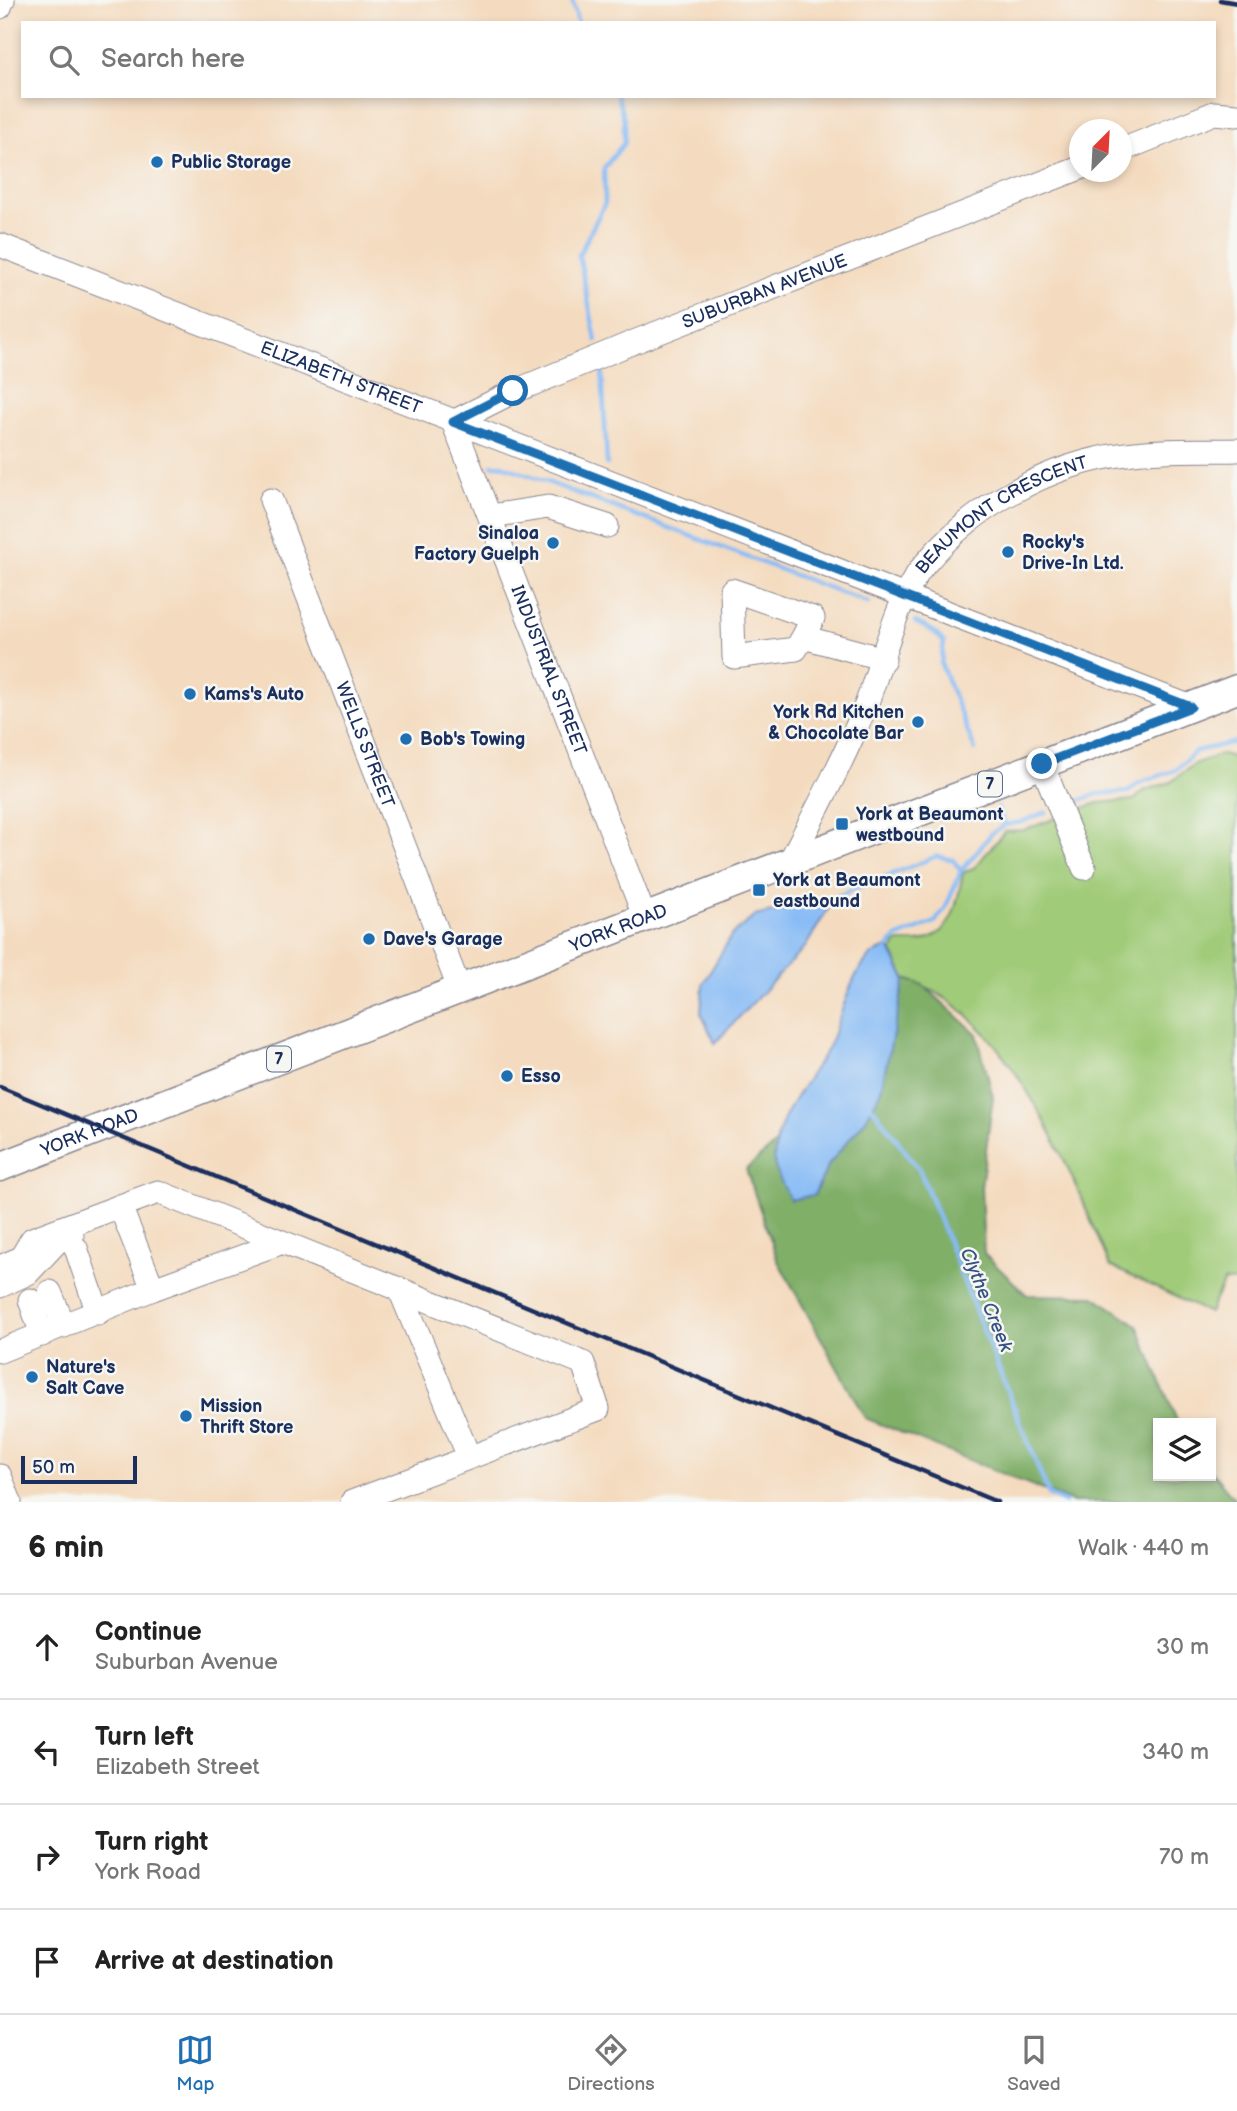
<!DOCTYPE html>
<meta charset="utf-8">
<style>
body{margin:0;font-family:"Balsamiq Sans",sans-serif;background:#f2f2f2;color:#222}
.controls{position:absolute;right:21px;bottom:21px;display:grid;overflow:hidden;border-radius:0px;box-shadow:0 4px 10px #0003}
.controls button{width:63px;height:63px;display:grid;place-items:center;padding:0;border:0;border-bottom:2px solid #e0e0e0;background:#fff;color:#222;font:35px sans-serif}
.compass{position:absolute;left:1069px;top:119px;width:63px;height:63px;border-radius:50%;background:#fff;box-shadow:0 4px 10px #0003;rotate:24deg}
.scale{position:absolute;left:21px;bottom:18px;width:116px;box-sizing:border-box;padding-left:7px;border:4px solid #1b2f5e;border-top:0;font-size:19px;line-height:24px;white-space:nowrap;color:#1b2f5e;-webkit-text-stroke:5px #f6f6f2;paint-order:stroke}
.stop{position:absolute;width:21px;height:21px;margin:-16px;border:5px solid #1f6fb2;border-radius:50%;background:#fff}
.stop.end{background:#1f6fb2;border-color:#fff;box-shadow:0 2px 7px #0008}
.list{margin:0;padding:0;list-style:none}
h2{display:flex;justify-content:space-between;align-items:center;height:91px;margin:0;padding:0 28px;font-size:30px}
h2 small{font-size:23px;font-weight:400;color:#767676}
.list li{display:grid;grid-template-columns:46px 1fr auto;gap:21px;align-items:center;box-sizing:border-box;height:105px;padding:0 28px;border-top:2px solid #e0e0e0}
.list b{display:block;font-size:26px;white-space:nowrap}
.list p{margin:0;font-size:23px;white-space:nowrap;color:#767676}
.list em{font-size:23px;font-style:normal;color:#767676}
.icon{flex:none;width:38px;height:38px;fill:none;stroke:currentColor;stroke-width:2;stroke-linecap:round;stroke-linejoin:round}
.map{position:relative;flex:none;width:1237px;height:1502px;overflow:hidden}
.search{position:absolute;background:#fff;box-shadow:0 4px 10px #0003;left:21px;right:21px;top:21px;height:77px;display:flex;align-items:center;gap:18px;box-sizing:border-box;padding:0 24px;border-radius:0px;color:#767676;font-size:26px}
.sheet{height:511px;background:#fff}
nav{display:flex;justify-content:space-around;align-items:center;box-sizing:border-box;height:98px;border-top:2px solid #e0e0e0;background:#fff;font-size:19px;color:#767676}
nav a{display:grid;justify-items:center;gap:4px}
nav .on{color:#1f6fb2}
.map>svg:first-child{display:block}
.green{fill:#a0cb78;stroke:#5e7d6b;stroke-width:2}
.forest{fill:#80af68;stroke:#4e6f63;stroke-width:2}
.water{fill:#87bbf5;stroke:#5175aa;stroke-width:2}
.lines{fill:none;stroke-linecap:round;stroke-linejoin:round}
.stream{stroke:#87bbf5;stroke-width:4.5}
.minor-casing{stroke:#88858e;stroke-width:25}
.major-casing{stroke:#88858e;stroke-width:31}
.minor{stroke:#fff;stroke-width:23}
.major{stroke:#fff;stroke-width:28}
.rail{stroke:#1b2f5e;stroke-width:4.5}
.route{stroke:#1f6fb2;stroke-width:9}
.poi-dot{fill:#1f6fb2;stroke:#f6f6f2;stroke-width:2.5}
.labels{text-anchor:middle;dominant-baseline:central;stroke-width:5;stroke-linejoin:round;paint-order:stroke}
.shield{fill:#f6f6f2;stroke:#5d6b8a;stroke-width:2}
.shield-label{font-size:16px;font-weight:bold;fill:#1b2f5e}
.poi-label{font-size:18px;font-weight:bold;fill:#1b2f5e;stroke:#f6f6f2;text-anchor:start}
.street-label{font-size:18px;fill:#1b2f5e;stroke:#f6f6f2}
.water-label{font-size:19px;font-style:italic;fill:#365284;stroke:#f6f6f2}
</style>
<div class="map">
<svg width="1237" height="1502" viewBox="0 0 1237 1502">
<rect width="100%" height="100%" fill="#f6f6f2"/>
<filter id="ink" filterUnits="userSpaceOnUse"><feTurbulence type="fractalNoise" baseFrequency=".0143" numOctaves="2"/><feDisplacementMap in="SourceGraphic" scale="14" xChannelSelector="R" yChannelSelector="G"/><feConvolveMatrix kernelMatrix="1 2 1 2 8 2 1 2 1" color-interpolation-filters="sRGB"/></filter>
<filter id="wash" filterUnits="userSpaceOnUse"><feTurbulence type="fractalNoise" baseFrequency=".00686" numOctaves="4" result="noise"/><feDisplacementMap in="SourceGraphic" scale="28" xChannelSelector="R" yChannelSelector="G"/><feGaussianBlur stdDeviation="1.57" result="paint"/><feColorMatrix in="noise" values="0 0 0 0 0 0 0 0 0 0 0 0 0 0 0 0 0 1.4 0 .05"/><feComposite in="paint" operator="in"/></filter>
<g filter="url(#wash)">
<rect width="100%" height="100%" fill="#f4dbbf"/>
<path class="green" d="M1222 754 1237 758V1282L1224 1281 1209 1313 1110 1266C1070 1173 1011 1010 905 979L892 951 896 943C905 940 914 944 923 941 955 932 957 901 963 873L975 867 1005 831 1024 830 1097 803 1134 800 1144 791 1171 782 1194 764Z"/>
<path class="forest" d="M905 979 923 985 977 1034 993 1097 981 1187 984 1254 1027 1295 1094 1296 1137 1325 1178 1423H1158V1476H1211V1471L1237 1502H1073L865 1418 778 1261 746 1169 778 1142 774 1162 814 1195 829 1164 866 1119 880 1094Z"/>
<g class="water">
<path d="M835 897 806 946 715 1043 701 1013 703 984 732 935 755 916Z"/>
<path d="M889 947 905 979 880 1094 866 1119 829 1164 814 1195 790 1200C786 1189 774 1172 774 1160 775 1117 807 1084 827 1049 843 1020 850 954 889 947Z"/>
</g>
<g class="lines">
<g class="stream">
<path d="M572 0 578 23"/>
<path d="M596 340 579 255 605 203 604 168 624 143V120L617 96"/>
<path d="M602 370 607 464"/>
<path d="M492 465H502L869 603"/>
<path d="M915 622 933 631 944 642 941 664 975 750"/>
<path d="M1078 801 1097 794 1128 792 1139 783 1176 770 1196 751 1237 742"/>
<path d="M998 808 1005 825"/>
<path d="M835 897 937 856 953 860 961 871"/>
<path d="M889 947 896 938 935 922 946 907 961 871 992 833 1005 825 1022 822 1046 812"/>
<path d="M873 1108 920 1171 1049 1495 1065 1502"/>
</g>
</g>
</g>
<g filter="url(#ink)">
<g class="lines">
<defs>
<g id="minor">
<path d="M0 7 3 0"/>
<path d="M1122 150 1214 113 1237 115"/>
<path id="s1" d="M0 245 1191 707"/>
<path id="s2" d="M453 422 513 392 634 342 1080 168"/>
<path id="s3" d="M453 422 645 918"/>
<path id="s4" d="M271 500 459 988"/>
<path d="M491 516 548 507 607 526"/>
<path d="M803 637 796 649 734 657 732 590 813 618 803 637 884 659"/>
<path d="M1042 764 1084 868"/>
<path id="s5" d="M789 863C816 811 844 759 866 705 882 664 897 596 925 564 973 506 1051 463 1126 454 1162 449 1200 451 1237 450"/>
<path d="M120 1206 153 1289"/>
<path d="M76 1248 98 1313"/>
<path d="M0 1267 21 1258 32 1239 158 1192 583 1363 598 1409 352 1502"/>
<path d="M0 1286 28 1273 57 1242 72 1235"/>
<path d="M400 1290 469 1457"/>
<path d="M50 1292 64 1326"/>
<path d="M30 1300 42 1335"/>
<path d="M0 1351 153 1289 280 1243"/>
<path d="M0 1476 10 1502"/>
</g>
<g id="major">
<path id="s6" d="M0 1167 1237 689"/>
</g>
</defs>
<use href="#minor" class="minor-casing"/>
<use href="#major" class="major-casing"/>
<use href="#minor" class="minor"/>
<use href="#major" class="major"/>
<g class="rail">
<path d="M1220 0 1237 3"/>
<path d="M0 1087 997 1502"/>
</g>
</g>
</g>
<g class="lines" filter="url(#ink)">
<path class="route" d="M513 391 453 422 1191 707 1042 764"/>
</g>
<g class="poi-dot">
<circle cx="157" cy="162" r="7"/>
<circle cx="553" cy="543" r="7"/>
<circle cx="1008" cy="552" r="7"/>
<circle cx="190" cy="694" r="7"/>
<circle cx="918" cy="722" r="7"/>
<circle cx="406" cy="739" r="7"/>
<rect x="835" y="817" width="14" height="14" rx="3.5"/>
<rect x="752" y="883" width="14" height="14" rx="3.5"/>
<circle cx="369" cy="939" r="7"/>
<circle cx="507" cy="1076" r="7"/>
<circle cx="32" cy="1377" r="7"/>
<circle cx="186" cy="1416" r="7"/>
</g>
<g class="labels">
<g class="shield">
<rect x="978" y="771.5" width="24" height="25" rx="5"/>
<rect x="267" y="1046.5" width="24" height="25" rx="5"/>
</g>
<g class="shield-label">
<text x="990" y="784">7</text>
<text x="279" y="1059">7</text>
</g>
<g class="poi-label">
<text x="171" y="162">Public Storage</text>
<text x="539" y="533" text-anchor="end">Sinaloa<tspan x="539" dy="21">Factory Guelph</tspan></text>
<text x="1022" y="542">Rocky's<tspan x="1022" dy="21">Drive-In Ltd.</tspan></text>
<text x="204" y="694">Kams's Auto</text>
<text x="904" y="712" text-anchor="end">York Rd Kitchen<tspan x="904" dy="21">&amp; Chocolate Bar</tspan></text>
<text x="420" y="739">Bob's Towing</text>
<text x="856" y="814">York at Beaumont<tspan x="856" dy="21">westbound</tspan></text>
<text x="773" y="880">York at Beaumont<tspan x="773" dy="21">eastbound</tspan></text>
<text x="383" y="939">Dave's Garage</text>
<text x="521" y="1076">Esso</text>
<text x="46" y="1367">Nature's<tspan x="46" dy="21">Salt Cave</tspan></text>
<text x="200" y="1406">Mission<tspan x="200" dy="21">Thrift Store</tspan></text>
</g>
<g class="street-label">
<text stroke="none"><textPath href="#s2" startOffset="338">SUBURBAN AVENUE</textPath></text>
<text stroke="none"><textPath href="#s1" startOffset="366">ELIZABETH STREET</textPath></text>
<text stroke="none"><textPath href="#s5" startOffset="422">BEAUMONT CRESCENT</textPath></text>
<text stroke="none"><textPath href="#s3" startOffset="266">INDUSTRIAL STREET</textPath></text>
<text stroke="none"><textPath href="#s4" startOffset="262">WELLS STREET</textPath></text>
<text stroke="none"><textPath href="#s6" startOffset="663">YORK ROAD</textPath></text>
<text stroke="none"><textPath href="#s6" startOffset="96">YORK ROAD</textPath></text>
</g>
<g class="water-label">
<text transform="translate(986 1300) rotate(68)">Clythe Creek</text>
</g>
</g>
</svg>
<div class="controls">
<button><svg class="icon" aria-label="layers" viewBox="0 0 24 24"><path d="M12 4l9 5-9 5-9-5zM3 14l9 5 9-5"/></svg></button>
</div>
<svg class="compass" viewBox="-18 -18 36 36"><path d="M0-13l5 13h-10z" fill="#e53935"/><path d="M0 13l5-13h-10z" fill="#767676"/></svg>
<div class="scale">50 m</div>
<div class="stop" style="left:513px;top:391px"></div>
<div class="stop end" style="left:1042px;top:764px"></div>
<div class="search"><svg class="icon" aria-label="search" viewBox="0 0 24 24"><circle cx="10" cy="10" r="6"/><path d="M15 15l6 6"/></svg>Search here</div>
</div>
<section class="sheet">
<h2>6 min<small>Walk · 440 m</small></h2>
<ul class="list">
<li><svg class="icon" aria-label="ahead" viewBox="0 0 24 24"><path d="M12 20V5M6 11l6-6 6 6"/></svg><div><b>Continue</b><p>Suburban Avenue</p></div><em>30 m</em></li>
<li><svg class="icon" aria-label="left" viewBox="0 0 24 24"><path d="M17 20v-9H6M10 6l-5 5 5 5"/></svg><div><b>Turn left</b><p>Elizabeth Street</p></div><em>340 m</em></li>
<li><svg class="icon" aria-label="right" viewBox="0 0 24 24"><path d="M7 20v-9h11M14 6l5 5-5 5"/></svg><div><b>Turn right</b><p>York Road</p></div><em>70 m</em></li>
<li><svg class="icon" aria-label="arrive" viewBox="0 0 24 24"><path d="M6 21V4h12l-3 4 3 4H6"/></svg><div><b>Arrive at destination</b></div></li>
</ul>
</section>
<nav>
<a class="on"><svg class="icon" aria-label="map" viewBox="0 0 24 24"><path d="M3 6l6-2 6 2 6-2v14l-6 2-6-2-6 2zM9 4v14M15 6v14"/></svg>Map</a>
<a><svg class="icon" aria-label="directions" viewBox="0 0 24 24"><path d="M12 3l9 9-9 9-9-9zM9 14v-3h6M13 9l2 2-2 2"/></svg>Directions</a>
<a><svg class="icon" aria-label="saved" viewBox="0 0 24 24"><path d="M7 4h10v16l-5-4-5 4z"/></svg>Saved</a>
</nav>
